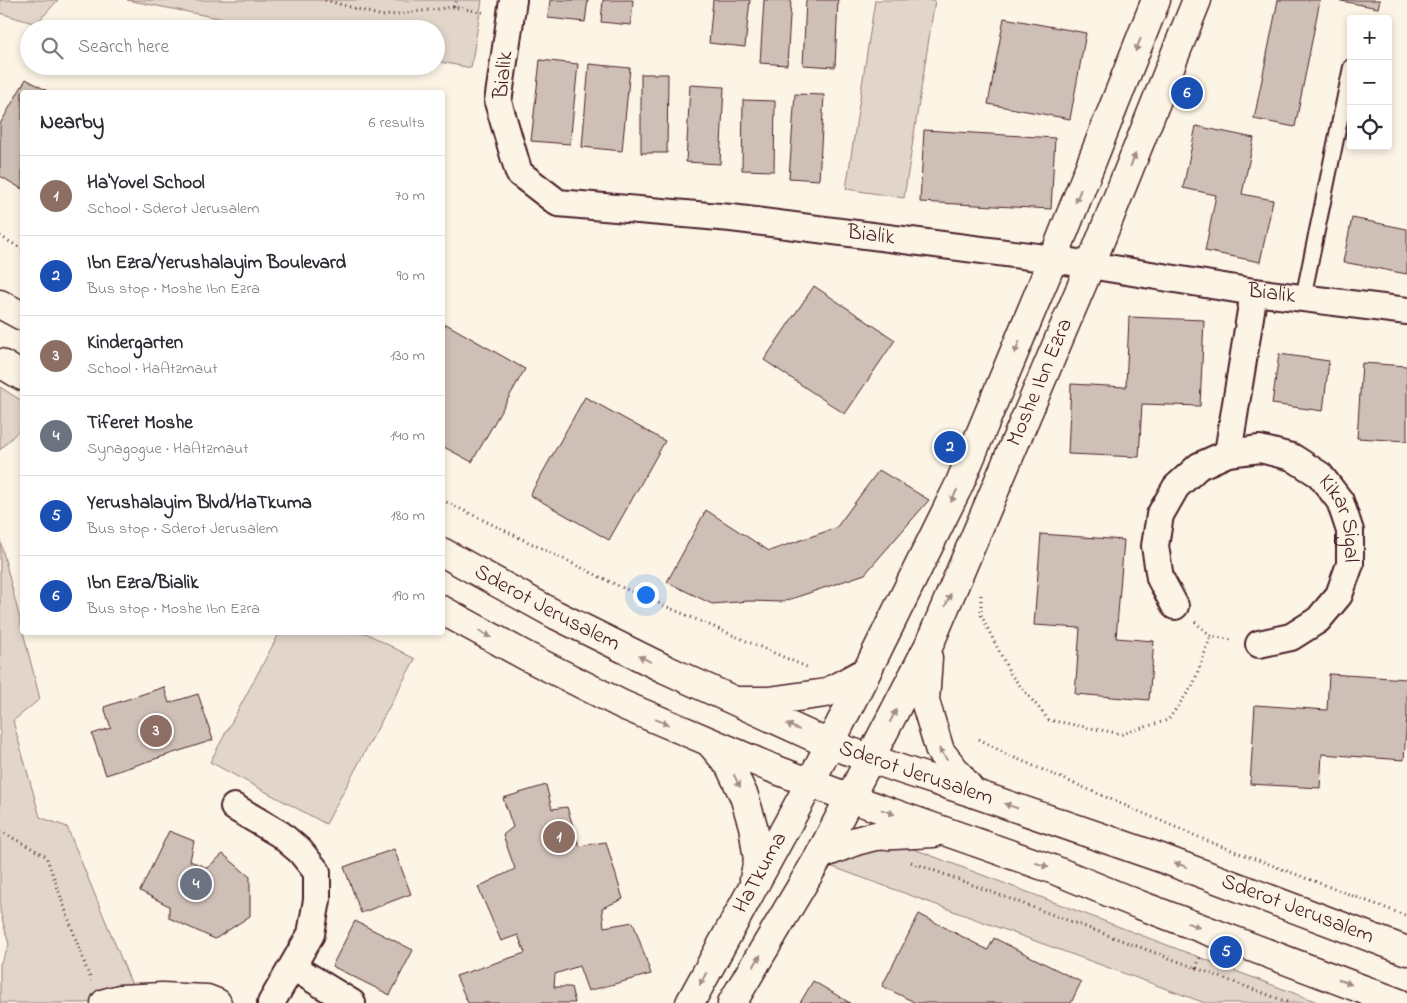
<!DOCTYPE html>
<meta charset="utf-8">
<style>
body{margin:0;font-family:"Indie Flower",sans-serif;background:#f7f7f7;color:#2b2b33}
.controls{position:absolute;right:15px;top:15px;display:grid;overflow:hidden;border-radius:5px;box-shadow:0 2px 8px #0003}
.controls button{width:45px;height:45px;display:grid;place-items:center;padding:0;border:0;border-bottom:1px solid #e1e1e2;background:#fff;color:#2b2b33;font:25px sans-serif}
.you{position:absolute;left:645px;top:594px;width:18px;height:18px;margin:-12px;border:4px solid #fff;border-radius:50%;background:#1a73e8;box-shadow:0 0 0 8px #1a73e833}
.badge{display:grid;place-items:center;width:32px;height:32px;border-radius:50%;background:#1f6fb2;color:#fff;font-size:16px;font-weight:700}
.pin{position:absolute;translate:-50% -50%;border:2px solid #fff;box-shadow:0 1px 5px #0006}
.list{margin:0;padding:0;list-style:none}
h2{display:flex;justify-content:space-between;align-items:center;height:65px;margin:0;padding:0 20px;font-size:21px}
h2 small{font-size:16px;font-weight:400;color:#7c7c81}
.list li{display:grid;grid-template-columns:32px 1fr auto;gap:15px;align-items:center;box-sizing:border-box;height:80px;padding:0 20px;border-top:1px solid #e1e1e2}
.list b{display:block;font-size:19px;white-space:nowrap}
.list p{margin:0;font-size:16px;white-space:nowrap;color:#7c7c81}
.list em{font-size:16px;font-style:normal;color:#7c7c81}
.icon{flex:none;width:28px;height:28px;fill:none;stroke:currentColor;stroke-width:2;stroke-linecap:round;stroke-linejoin:round}
.map{position:relative;flex:none;width:1407px;height:1003px;overflow:hidden}
.search{position:absolute;background:#fff;box-shadow:0 2px 8px #0003;left:20px;top:20px;width:425px;height:55px;display:flex;align-items:center;gap:12px;box-sizing:border-box;padding:0 18px;border-radius:28px;color:#7c7c81;font-size:19px}
.panel{position:absolute;background:#fff;box-shadow:0 2px 8px #0003;left:20px;top:90px;width:425px;height:545px;border-radius:5px}
.map>svg:first-child{display:block}
.green{fill:#e2d5ca;stroke:#967a7a}
.building{fill:#cfc0b7;stroke:#4a1f2b}
.lines{fill:none;stroke-linecap:round;stroke-linejoin:round}
.lane-casing{stroke:#4a1f2b;stroke-width:18}
.street-casing{stroke:#4a1f2b;stroke-width:30}
.secondary-casing{stroke:#4a1f2b;stroke-width:31}
.path{stroke:#4a1f2b;stroke-width:3;stroke-dasharray:1 4;stroke-linecap:butt}
.lane{stroke:#fcf5e5;stroke-width:14}
.street{stroke:#fcf5e5;stroke-width:26}
.secondary{stroke:#fcf5e5;stroke-width:28}
.oneway{fill:#a38a88}
.labels{text-anchor:middle;dominant-baseline:central;stroke-width:4;stroke-linejoin:round;paint-order:stroke}
.street-label{font-size:22px;fill:#4a1f2b;stroke:#fcf5e5}
</style>
<div class="map">
<svg width="1407" height="1003" viewBox="0 0 1407 1003">
<rect width="100%" height="100%" fill="#fcf5e5"/>
<filter id="ink" filterUnits="userSpaceOnUse"><feTurbulence type="fractalNoise" baseFrequency=".02" numOctaves="2"/><feDisplacementMap in="SourceGraphic" scale="10" xChannelSelector="R" yChannelSelector="G"/><feConvolveMatrix kernelMatrix="1 2 1 2 8 2 1 2 1" color-interpolation-filters="sRGB"/></filter>
<g filter="url(#ink)">
<g class="green">
<path d="M0 0H58L36 24 0 13Z"/>
<path d="M127 0H482L471 68 436 61V29H274Z"/>
<path d="M875 0H935L904 198 846 189Z"/>
<path d="M0 387 22 401V427L0 450Z"/>
<path d="M0 540 40 699 13 721 40 817 67 827 134 990 86 1003H0V964L9 945 0 911Z"/>
<path d="M280 632 366 633 415 659 326 824 210 762Z"/>
<path d="M906 846 1320 1003H1205L830 866 869 848Z"/>
</g>
<g class="building">
<path d="M550 0H588L585 22 548 18Z"/>
<path d="M603 0H633L631 25 601 22Z"/>
<path d="M713 0H750L745 47 709 43Z"/>
<path d="M764 0H791L787 65 760 63Z"/>
<path d="M806 0H838L835 67 803 65Z"/>
<path d="M1278 0H1320L1295 127 1254 119Z"/>
<path d="M1336 0H1380L1378 8Z"/>
<path d="M1004 18 1086 33 1070 119 988 104Z"/>
<path d="M540 60 578 64 570 144 531 141Z"/>
<path d="M589 64 630 68 622 151 582 147Z"/>
<path d="M641 74H668L667 153H641Z"/>
<path d="M26 79 49 92H22V189L0 176V124Z"/>
<path d="M690 85 724 87 720 164 686 162Z"/>
<path d="M795 94 824 95 819 180 789 178Z"/>
<path d="M743 100 775 101 774 171 742 170Z"/>
<path d="M1196 126 1254 138 1242 194 1273 200 1260 262 1205 251 1216 195 1183 188Z"/>
<path d="M924 130 1055 138 1051 209 920 202Z"/>
<path d="M1352 218 1407 229V274L1343 262Z"/>
<path d="M814 286 895 340 845 414 764 360Z"/>
<path d="M1129 317 1204 320 1200 406 1142 404 1139 457 1068 454 1071 384 1126 387Z"/>
<path d="M446 324 525 369 472 462 442 446V330Z"/>
<path d="M1279 354 1329 361 1323 411 1272 404Z"/>
<path d="M1362 363 1407 366V441L1357 438Z"/>
<path d="M585 397 665 441 609 540 530 495Z"/>
<path d="M879 470 929 500 865 574 782 602 749 601 712 604 667 582 706 510 769 551 836 528Z"/>
<path d="M1041 534 1124 540 1116 638 1154 641 1149 700 1075 694 1080 628 1034 625Z"/>
<path d="M1329 674 1407 679V716L1404 760 1322 754 1320 788 1250 784 1255 705 1327 710Z"/>
<path d="M164 687 169 703 198 694 213 740 106 775 92 734 111 728 104 707Z"/>
<path d="M546 785 552 809 567 807 579 846 606 842 623 899 602 908 604 927 633 922 651 974 588 991 579 966 555 974 554 987H571L575 1003H468L456 976 525 953 518 935 501 941 478 887 515 869 503 835 513 827 503 798Z"/>
<path d="M169 831 194 841 190 861 207 868 223 854 250 877V916L215 939 169 918V906L140 891Z"/>
<path d="M394 849 411 894 361 913 344 867Z"/>
<path d="M919 914 988 950 994 938 1081 982 1071 1003H916L882 986Z"/>
<path d="M355 921 413 950 390 995 332 966Z"/>
<path d="M813 981 850 1003H800Z"/>
</g>
<g class="lines">
<defs>
<path id="lane" d="M1303 298 1351 67"/>
<g id="street">
<path id="s1" d="M513 0 498 102 519 173 558 203 731 218 1053 259 1254 292 1407 311"/>
<path d="M1228 453 1254 292"/>
<path id="s2" d="M1175 606 1160 578 1155 546 1160 515 1176 487 1199 466 1228 453 1260 449 1292 457 1320 475 1340 501 1350 531V564L1339 595 1318 620 1291 637 1259 644"/>
<path d="M234 807 280 834 300 851 317 872V900L311 934 271 1003"/>
<path d="M293 967 352 1003"/>
</g>
<g id="secondary">
<path d="M0 304 22 316"/>
<path d="M0 363 22 376"/>
<path id="s3" d="M442 552 556 615 665 669 829 744 900 769 973 793 1161 858 1407 951"/>
<path d="M442 610 526 656 623 705 769 767 850 798 1052 869 1140 905 1399 1003"/>
<path d="M928 658 925 701 940 751 973 793"/>
<path d="M740 701H769L826 693 867 671"/>
<path d="M711 744 729 765 744 796 753 826 758 860 754 879"/>
<path d="M820 855 856 841 875 836 933 833"/>
<path d="M105 1003 120 999 162 997 207 999 217 1003"/>
<path id="s4" d="M690 1003 810 783 867 671 959 485 1053 259 1156 0"/>
<path id="s5" d="M732 1003 820 855 929 645 1090 266 1197 0"/>
</g>
</defs>
<use href="#lane" class="lane-casing"/>
<use href="#street" class="street-casing"/>
<use href="#secondary" class="secondary-casing"/>
<g class="path">
<path d="M325 0 382 16 454 7 486 13"/>
<path d="M454 7 457 0"/>
<path d="M0 236 22 249"/>
<path d="M442 500 621 587 809 668"/>
<path d="M981 595V615L1011 675 1049 720 1122 734 1168 720 1193 685 1211 636"/>
<path d="M1195 622 1211 636 1233 640"/>
<path d="M979 739 1006 754 1210 842 1407 916"/>
<path d="M0 831 46 856 91 981"/>
<path d="M911 862 1290 1003"/>
<path d="M1196 968 1201 955"/>
</g>
<use href="#lane" class="lane"/>
<use href="#street" class="street"/>
<use href="#secondary" class="secondary"/>
</g>
<defs><path id="oneway-solid" d="M-6-.8H1V-3.2L6.5 0L1 3.2V.8H-6Z" transform="scale(1.25)"/></defs>
<g class="oneway">
<use href="#oneway-solid" transform="translate(1138 45) rotate(112)"/>
<use href="#oneway-solid" transform="translate(1133 160) rotate(-68)"/>
<use href="#oneway-solid" transform="translate(1078 196) rotate(112)"/>
<use href="#oneway-solid" transform="translate(1017 347) rotate(113)"/>
<use href="#oneway-solid" transform="translate(954 496) rotate(116)"/>
<use href="#oneway-solid" transform="translate(948 600) rotate(-67)"/>
<use href="#oneway-solid" transform="translate(485 634) rotate(29)"/>
<use href="#oneway-solid" transform="translate(645 659) rotate(-154)"/>
<use href="#oneway-solid" transform="translate(893 716) rotate(-63)"/>
<use href="#oneway-solid" transform="translate(662 722) rotate(23)"/>
<use href="#oneway-solid" transform="translate(793 727) rotate(-156)"/>
<use href="#oneway-solid" transform="translate(943 754) rotate(-123)"/>
<use href="#oneway-solid" transform="translate(737 781) rotate(63)"/>
<use href="#oneway-solid" transform="translate(1011 806) rotate(-161)"/>
<use href="#oneway-solid" transform="translate(888 812) rotate(20)"/>
<use href="#oneway-solid" transform="translate(1042 865) rotate(19)"/>
<use href="#oneway-solid" transform="translate(1181 865) rotate(-159)"/>
<use href="#oneway-solid" transform="translate(1193 925) rotate(21)"/>
<use href="#oneway-solid" transform="translate(757 961) rotate(-59)"/>
<use href="#oneway-solid" transform="translate(703 979) rotate(118)"/>
<use href="#oneway-solid" transform="translate(1345 982) rotate(21)"/>
</g>
</g>
<g class="labels">
<g class="street-label">
<text transform="translate(504 75) rotate(-84)">Bialik</text>
<text stroke="none"><textPath href="#s1" startOffset="541">Bialik</textPath></text>
<text stroke="none"><textPath href="#s1" startOffset="946">Bialik</textPath></text>
<text stroke="none"><textPath href="#s5" startOffset="694">Moshe Ibn Ezra</textPath></text>
<text stroke="none"><textPath href="#s2" startOffset="339">Kikar Sigal</textPath></text>
<text stroke="none"><textPath href="#s3" startOffset="119">Sderot Jerusalem</textPath></text>
<text stroke="none"><textPath href="#s3" startOffset="524">Sderot Jerusalem</textPath></text>
<text stroke="none"><textPath href="#s4" startOffset="148">HaTkuma</textPath></text>
<text stroke="none"><textPath href="#s3" startOffset="929">Sderot Jerusalem</textPath></text>
</g>
</g>
</svg>
<div class="controls">
<button>+</button>
<button>−</button>
<button><svg class="icon" aria-label="locate" viewBox="0 0 24 24"><circle cx="12" cy="12" r="6"/><path d="M12 2v4M12 18v4M2 12h4M18 12h4"/></svg></button>
</div>
<div class="you"></div>
<div class="pin badge" style="left:559px;top:837px;background:#8d6e63">1</div>
<div class="pin badge" style="left:950px;top:447px;background:#1a4fb4">2</div>
<div class="pin badge" style="left:156px;top:731px;background:#8d6e63">3</div>
<div class="pin badge" style="left:196px;top:884px;background:#6b7280">4</div>
<div class="pin badge" style="left:1226px;top:952px;background:#1a4fb4">5</div>
<div class="pin badge" style="left:1187px;top:93px;background:#1a4fb4">6</div>
<div class="search"><svg class="icon" aria-label="search" viewBox="0 0 24 24"><circle cx="10" cy="10" r="6"/><path d="M15 15l6 6"/></svg>Search here</div>
<section class="panel">
<h2>Nearby<small>6 results</small></h2>
<ul class="list">
<li><span class="badge" style="background:#8d6e63">1</span><div><b>Ha'Yovel School</b><p>School · Sderot Jerusalem</p></div><em>70 m</em></li>
<li><span class="badge" style="background:#1a4fb4">2</span><div><b>Ibn Ezra/Yerushalayim Boulevard</b><p>Bus stop · Moshe Ibn Ezra</p></div><em>90 m</em></li>
<li><span class="badge" style="background:#8d6e63">3</span><div><b>Kindergarten</b><p>School · HaAtzmaut</p></div><em>130 m</em></li>
<li><span class="badge" style="background:#6b7280">4</span><div><b>Tiferet Moshe</b><p>Synagogue · HaAtzmaut</p></div><em>140 m</em></li>
<li><span class="badge" style="background:#1a4fb4">5</span><div><b>Yerushalayim Blvd/HaTkuma</b><p>Bus stop · Sderot Jerusalem</p></div><em>180 m</em></li>
<li><span class="badge" style="background:#1a4fb4">6</span><div><b>Ibn Ezra/Bialik</b><p>Bus stop · Moshe Ibn Ezra</p></div><em>190 m</em></li>
</ul>
</section>
</div>
